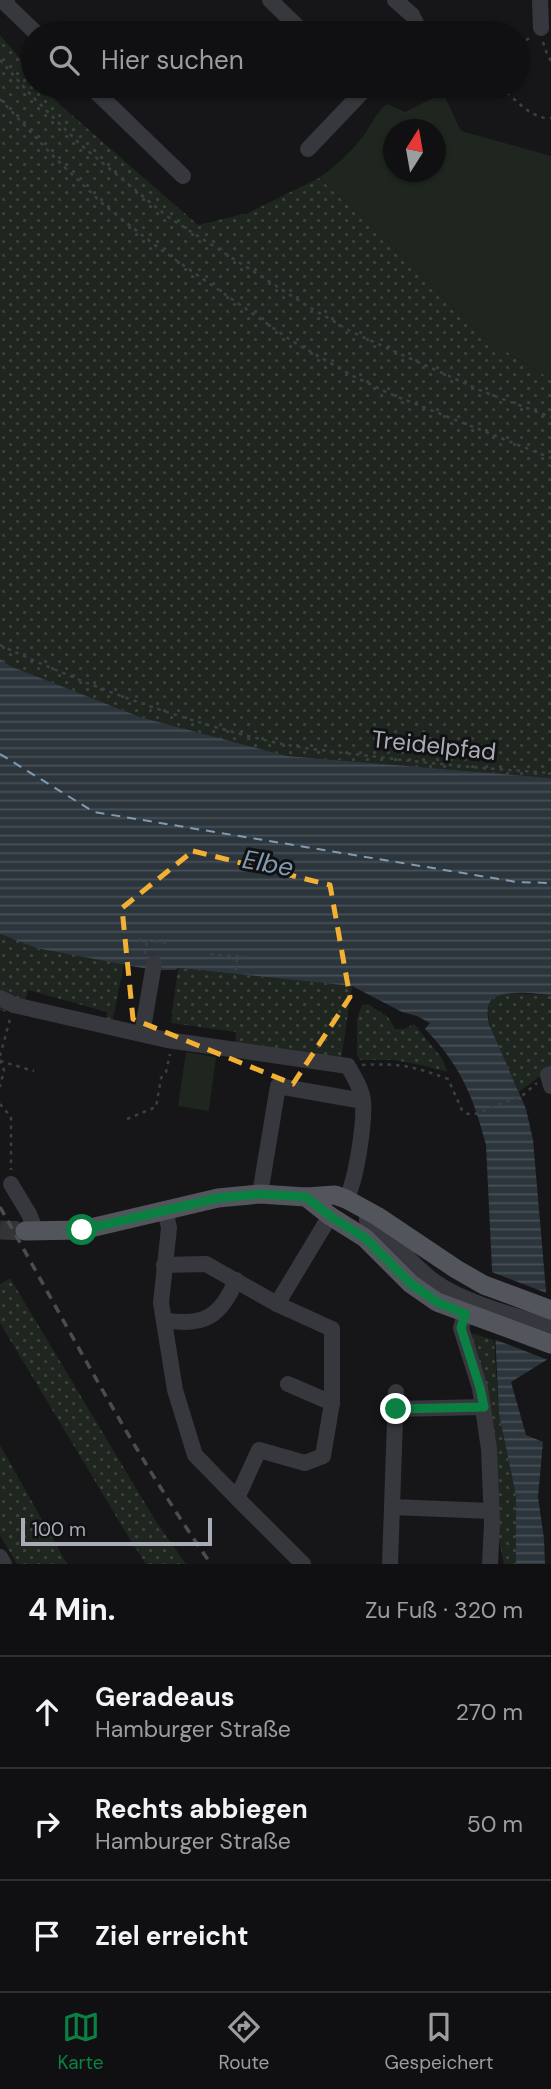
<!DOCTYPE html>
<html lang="de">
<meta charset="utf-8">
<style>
body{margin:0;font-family:"DM Sans",sans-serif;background:#1e1e20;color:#f1f3f6}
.compass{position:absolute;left:383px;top:119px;width:63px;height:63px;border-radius:50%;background:#101012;box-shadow:0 2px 5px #0004;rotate:11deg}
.scale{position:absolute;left:21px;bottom:18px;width:191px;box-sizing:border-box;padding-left:7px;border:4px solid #a8adb8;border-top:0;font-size:19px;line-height:24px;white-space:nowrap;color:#a8adb8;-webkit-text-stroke:5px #111113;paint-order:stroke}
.stop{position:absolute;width:21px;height:21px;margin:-16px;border:5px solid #0b8043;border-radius:50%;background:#fff}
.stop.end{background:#0b8043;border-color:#fff;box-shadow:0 2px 7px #0008}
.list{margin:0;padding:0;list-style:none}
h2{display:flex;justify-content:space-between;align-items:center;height:91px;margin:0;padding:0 28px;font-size:30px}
h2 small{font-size:23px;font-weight:400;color:#9c9d9f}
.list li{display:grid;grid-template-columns:46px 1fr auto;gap:21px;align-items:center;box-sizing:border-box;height:112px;padding:0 28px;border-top:2px solid #303032}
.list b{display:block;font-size:26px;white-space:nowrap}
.list p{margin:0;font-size:23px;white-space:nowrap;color:#9c9d9f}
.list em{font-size:23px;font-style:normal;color:#9c9d9f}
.icon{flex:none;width:38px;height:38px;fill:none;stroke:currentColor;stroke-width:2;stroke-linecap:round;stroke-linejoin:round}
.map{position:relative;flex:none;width:551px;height:1564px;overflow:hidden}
.search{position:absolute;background:#101012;box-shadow:0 2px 5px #0004;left:21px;right:21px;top:21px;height:77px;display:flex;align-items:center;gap:18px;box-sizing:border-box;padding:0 24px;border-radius:38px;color:#9c9d9f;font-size:26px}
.sheet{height:427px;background:#101012}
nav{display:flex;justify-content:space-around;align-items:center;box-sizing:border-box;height:98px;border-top:2px solid #303032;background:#101012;font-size:19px;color:#9c9d9f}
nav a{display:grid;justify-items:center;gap:4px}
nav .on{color:#0b8043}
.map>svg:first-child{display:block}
.grass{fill:url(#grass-dots)}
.green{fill:#1e261f;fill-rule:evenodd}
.water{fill:url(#water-rules)}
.pier{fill:#161618}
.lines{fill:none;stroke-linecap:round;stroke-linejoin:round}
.ferry{stroke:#7f9bb3;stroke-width:2;stroke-dasharray:9 7;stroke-linecap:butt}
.major-tunnel{stroke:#333438;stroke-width:19;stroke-dasharray:19 10;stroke-linecap:butt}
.path{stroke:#3d3f44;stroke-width:2.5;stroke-dasharray:3.5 5;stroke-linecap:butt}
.minor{stroke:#37383d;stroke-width:16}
.major{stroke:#53555c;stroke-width:19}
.rail{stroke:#4a4c52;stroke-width:3.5;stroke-dasharray:9 7;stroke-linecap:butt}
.route{stroke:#0b8043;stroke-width:9}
.marked{fill:none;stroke:#f2b134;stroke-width:5;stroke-dasharray:14 9;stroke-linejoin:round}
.labels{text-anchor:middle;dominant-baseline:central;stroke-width:6;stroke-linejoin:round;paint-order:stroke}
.street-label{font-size:24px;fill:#a8adb8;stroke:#111113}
.water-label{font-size:26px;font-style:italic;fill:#7f9bb3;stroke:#111113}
</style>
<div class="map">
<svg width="551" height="1564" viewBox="0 0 551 1564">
<defs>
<pattern id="grass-dots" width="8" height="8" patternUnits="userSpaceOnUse" patternTransform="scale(1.75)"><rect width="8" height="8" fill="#1e261f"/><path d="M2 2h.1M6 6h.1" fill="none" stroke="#3c433d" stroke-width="1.8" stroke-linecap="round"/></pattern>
<pattern id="water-rules" width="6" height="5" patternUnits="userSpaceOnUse" patternTransform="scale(1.75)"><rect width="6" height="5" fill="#2c353c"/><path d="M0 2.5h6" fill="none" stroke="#485056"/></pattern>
</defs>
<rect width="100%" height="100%" fill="#161618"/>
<g class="grass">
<path d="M0 35 33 74V86H43L58 103 198 225 248 213 319 178 381 234 483 337 551 379V778L287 756 140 717 10 666 0 659Z"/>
<path d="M0 934 36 948 124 964 112 1023 106 1022 107 1012 28 990 24 1004 6 1009V1012L0 1010Z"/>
<path d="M178 968 352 986 341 1060 235 1045 236 1032 171 1023Z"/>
<path d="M510 993 551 995V1068L519 1092C511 1073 480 1020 490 1002 494 994 503 995 510 993Z"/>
<path d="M368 1004 388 1017 395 1029H404L414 1024 441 1057 448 1072 416 1064 393 1060H360L357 1055V1019L362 1005Z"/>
<path d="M10 1278 155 1520 186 1564H146L131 1541 0 1323V1284Z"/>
<path d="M471 1333 494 1340 499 1414 516 1496V1564H504L495 1521Z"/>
<path d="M0 1445 67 1564H17L0 1535Z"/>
</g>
<g class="green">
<path d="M443 93 461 131 551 156V379L483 337 381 234 319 178C334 167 348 155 360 140 370 129 374 114 387 104L405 112ZM393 130H435V172H393Z"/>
<path d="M186 1052 216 1057 209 1111 178 1106Z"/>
</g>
<path class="water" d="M0 659 10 666 140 717 287 756 551 778V995C537 994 497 988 490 1002 486 1009 488 1017 489 1024L526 1109 533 1140 546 1291 548 1359 511 1382 526 1435 543 1442 538 1497 544 1539 545 1564H516V1496L499 1414 486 1145C473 1096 461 1066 425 1029L430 1023 417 1016 402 1012 352 986 178 968 175 970H153L36 948 0 934Z"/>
<path class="pier" d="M489 1271 549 1294 551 1361 491 1338Z"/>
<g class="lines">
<path class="ferry" d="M0 754 94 812 517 882 551 883"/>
<path class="major-tunnel" d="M0 1230 25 1231"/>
<g class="path">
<path d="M543 42 547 54 551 61"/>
<path d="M518 43 531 38"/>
<path d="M0 60 31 95 82 146 168 217 306 305 352 332 484 392 551 417"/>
<path d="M502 86 504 90C517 101 533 120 551 118"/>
<path d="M0 99 55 158 104 205 160 249 292 341 351 375 388 393 551 458"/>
<path d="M0 645C83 684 171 717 260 739 296 748 334 752 371 756 431 764 491 769 551 773"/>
<path d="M138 939 166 943"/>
<path d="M145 954 147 940"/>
<path d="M210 954 246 957"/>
<path d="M235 979 237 957"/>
<path d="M0 1056 10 1019"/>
<path d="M0 1060 4 1070 0 1087"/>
<path d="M0 1061 34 1071"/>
<path d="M362 1065C400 1063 413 1066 448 1079L462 1110 468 1114H475L523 1095 537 1083"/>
<path d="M0 1104 11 1117V1170"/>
<path d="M127 1119 156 1107 161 1078 166 1072 170 1054"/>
</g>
<g class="minor">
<path d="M7 0 6 4 36 33"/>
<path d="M270 0 304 33"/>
<path d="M395 0 412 15 418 27 416 33"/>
<path d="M540 0 541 28"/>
<path d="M90 86 183 176"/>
<path d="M308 149 368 86"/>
<path d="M0 998 14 1005 167 1040 348 1066C354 1077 362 1089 363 1101 365 1122 356 1182 346 1199"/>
<path d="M142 1034 154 964"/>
<path d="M548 1075 551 1086"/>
<path d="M11 1184 29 1214 36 1231"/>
<path d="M260 1194 278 1086 363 1101"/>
<path d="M165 1209 169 1228 161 1303 175 1390 195 1455 237 1498 259 1450 305 1463 323 1456 332 1403 288 1384"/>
<path d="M367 1220C393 1237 410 1264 435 1282 467 1304 514 1315 551 1327"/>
<path d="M164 1265 206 1264 277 1304 330 1216"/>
<path d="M277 1304 332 1329V1403"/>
<path d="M465 1314 461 1328 480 1388 489 1449 492 1523 490 1564"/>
<path d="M164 1320C203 1327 221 1317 236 1280"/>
<path d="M396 1409 483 1407"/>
<path d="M237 1498 303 1564"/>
<path d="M392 1507 491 1511"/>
<path d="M0 1557 4 1564"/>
<path d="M390 1564 396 1392"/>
</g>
<g class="major">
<path d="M306 1197 330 1216 365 1238 411 1284 437 1302 551 1344"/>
<path d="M25 1231 82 1230 218 1198 260 1194 306 1197 335 1195 346 1199 377 1216 456 1269 484 1285 551 1310"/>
</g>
<path class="rail" d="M0 1207C68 1327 132 1451 211 1564"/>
</g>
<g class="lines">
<path class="route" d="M82 1230 218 1198 260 1194 306 1197 330 1216 365 1238 411 1284 437 1302 465 1314 461 1328 480 1388 484 1407 396 1409"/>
</g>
<path class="marked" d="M193 851 330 885 350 997 293 1084 133 1019 122 908Z"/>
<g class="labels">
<g class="street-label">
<text transform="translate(434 745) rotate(6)">Treidelpfad</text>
</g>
<g class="water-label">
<text transform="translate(268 863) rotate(10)">Elbe</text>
</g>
</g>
</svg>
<svg class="compass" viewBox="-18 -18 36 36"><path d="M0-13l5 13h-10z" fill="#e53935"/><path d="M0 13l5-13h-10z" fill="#9c9d9f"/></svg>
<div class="scale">100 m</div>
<div class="stop" style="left:82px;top:1230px"></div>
<div class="stop end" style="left:396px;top:1409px"></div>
<div class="search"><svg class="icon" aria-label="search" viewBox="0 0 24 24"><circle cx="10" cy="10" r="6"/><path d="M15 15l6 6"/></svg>Hier suchen</div>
</div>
<section class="sheet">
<h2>4 Min.<small>Zu Fuß · 320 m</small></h2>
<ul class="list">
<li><svg class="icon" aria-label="ahead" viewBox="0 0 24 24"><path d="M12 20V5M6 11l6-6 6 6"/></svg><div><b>Geradeaus</b><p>Hamburger Straße</p></div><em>270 m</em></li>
<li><svg class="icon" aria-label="right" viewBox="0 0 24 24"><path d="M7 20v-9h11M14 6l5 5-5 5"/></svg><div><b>Rechts abbiegen</b><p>Hamburger Straße</p></div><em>50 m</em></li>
<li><svg class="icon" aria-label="arrive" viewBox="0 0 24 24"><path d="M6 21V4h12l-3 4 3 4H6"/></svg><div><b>Ziel erreicht</b></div></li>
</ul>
</section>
<nav>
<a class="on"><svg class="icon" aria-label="map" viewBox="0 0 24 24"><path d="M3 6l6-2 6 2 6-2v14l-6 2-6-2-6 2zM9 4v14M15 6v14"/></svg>Karte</a>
<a><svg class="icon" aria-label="directions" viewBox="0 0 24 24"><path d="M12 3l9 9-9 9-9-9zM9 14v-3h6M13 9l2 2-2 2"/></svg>Route</a>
<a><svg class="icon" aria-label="saved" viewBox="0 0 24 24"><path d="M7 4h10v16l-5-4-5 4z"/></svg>Gespeichert</a>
</nav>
